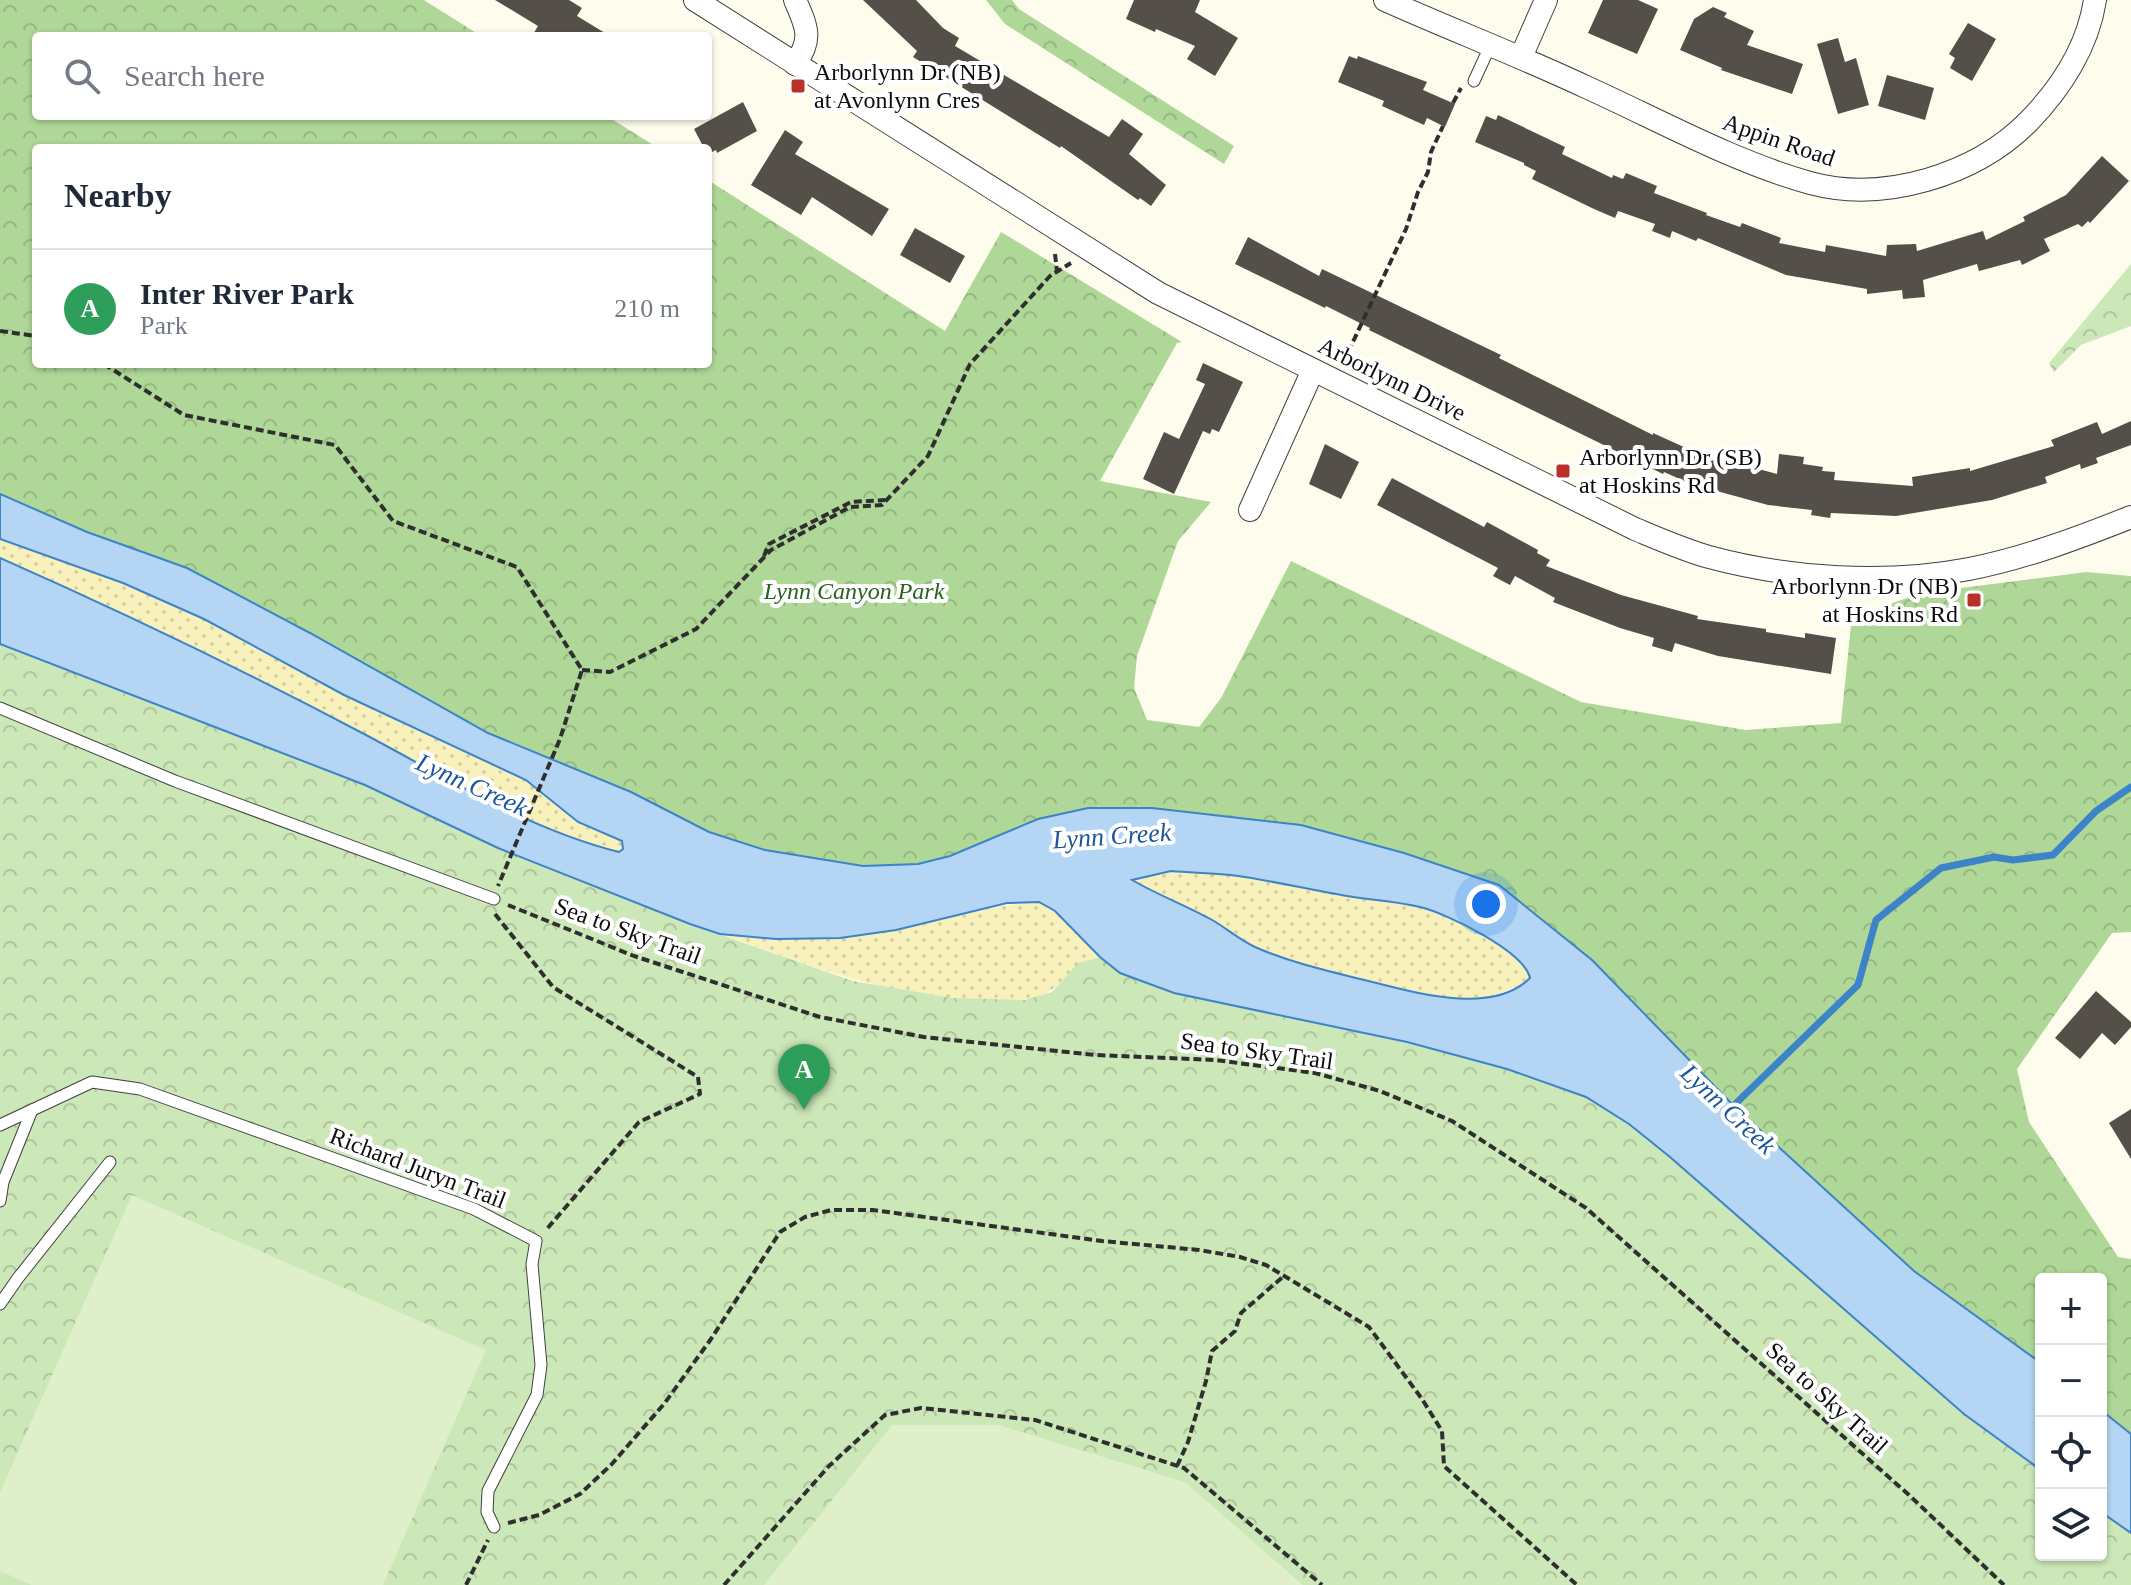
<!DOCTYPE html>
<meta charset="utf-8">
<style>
body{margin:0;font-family:"Times New Roman",serif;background:#f6f6f7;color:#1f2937}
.controls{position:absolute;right:24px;bottom:24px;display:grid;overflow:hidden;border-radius:8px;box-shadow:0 2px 6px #0004}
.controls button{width:72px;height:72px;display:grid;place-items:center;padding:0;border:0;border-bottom:2px solid #e0e1e3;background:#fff;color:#1f2937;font:40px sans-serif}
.you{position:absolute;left:1486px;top:904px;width:28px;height:28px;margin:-20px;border:6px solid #fff;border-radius:50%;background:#1a73e8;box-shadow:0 0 0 12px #1a73e833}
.badge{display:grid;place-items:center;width:52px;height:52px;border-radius:50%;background:#7c3aed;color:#fff;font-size:26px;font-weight:700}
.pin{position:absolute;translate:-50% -66px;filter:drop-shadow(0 2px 4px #0008)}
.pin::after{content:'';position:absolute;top:42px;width:28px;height:24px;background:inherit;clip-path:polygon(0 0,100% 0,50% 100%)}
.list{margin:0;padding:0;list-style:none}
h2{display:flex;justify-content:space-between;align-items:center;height:104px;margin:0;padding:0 32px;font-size:34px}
h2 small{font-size:26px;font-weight:400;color:#747a83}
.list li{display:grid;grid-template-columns:52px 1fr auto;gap:24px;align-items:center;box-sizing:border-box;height:120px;padding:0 32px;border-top:2px solid #e0e1e3}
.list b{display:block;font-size:30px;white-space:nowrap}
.list p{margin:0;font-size:26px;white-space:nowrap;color:#747a83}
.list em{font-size:26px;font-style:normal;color:#747a83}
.icon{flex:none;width:44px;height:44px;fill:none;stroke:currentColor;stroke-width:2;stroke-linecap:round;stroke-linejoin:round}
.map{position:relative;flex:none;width:2131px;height:1585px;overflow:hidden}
.search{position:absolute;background:#fff;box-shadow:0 2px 6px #0004;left:32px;top:32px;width:680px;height:88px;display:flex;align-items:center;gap:20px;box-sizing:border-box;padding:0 28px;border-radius:8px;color:#747a83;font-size:30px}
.panel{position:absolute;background:#fff;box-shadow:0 2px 6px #0004;left:32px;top:144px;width:680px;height:224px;border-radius:8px}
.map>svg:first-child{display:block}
.forest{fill:url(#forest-crowns)}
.sand{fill:url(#sand-dots)}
.park{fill:url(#park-crowns)}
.pitch{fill:#deefca}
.water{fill:#b4d6f4;stroke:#3d83c8;stroke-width:2;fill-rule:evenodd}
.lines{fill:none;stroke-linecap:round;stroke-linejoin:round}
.stream{stroke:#3d83c8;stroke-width:7}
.building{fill:#554f4a}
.service-casing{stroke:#404040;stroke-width:13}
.minor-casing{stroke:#404040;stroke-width:24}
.path{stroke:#2f2f2f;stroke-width:4;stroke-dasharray:8 4;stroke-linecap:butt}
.service{stroke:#fff;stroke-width:11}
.minor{stroke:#fff;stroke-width:22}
.poi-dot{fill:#b8312a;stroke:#fff;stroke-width:3}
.labels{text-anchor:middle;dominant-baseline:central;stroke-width:8;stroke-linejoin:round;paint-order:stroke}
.poi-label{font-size:24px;fill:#0d0d0d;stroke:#fff;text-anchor:start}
.street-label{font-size:24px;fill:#0d0d0d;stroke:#fff}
.park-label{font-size:24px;font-style:italic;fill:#276220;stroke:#fff}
.water-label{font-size:26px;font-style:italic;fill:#1b569a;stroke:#fff}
</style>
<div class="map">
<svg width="2131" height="1585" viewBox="0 0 2131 1585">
<defs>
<pattern id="forest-crowns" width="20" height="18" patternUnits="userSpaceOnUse" patternTransform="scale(2)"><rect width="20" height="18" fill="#afd898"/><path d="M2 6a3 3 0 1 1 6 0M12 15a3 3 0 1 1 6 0" fill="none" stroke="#95b882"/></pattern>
<pattern id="sand-dots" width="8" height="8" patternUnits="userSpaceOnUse" patternTransform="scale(2)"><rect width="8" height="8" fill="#f8f1bb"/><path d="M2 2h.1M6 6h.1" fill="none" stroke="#d3cda0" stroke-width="1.8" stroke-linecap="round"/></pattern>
<pattern id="park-crowns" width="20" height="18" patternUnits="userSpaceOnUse" patternTransform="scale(2)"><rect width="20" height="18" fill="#cce7b8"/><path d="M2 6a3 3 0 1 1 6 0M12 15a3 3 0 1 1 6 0" fill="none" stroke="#aec59d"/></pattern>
</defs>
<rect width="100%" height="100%" fill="#fefded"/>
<g class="forest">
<path d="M0 0H424L481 36H36V116H607L658 148H36V364H708V180L945 331 1001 232 1182 342 1177 343 1100 481 1211 502 1178 541 1137 656 1134 688 1147 720 1199 727 1221 698 1291 561 1581 702 1745 730 1841 723 1851 625 1875 609 1922 593 2086 572 2131 576V932L2112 933 2017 1069 2029 1122 2118 1257 2131 1259V1434L2101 1410V1279H2041V1363L1914 1271 1733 1105 1666 1037 1499 885 1404 853 1301 825 1088 808 1038 819 950 856 918 864 863 866 765 850 709 832 631 792 488 733 310 633 187 568 87 532 0 494Z"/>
<path d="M986 0H1012L1019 9 1234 146 1224 164 1005 24Z"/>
</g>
<g class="sand">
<path d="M0 539 123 583 204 619 405 725 526 780 578 822 622 841 623 849 619 852C528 828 449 779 366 735 247 672 124 613 0 558Z"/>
<path d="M1171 871C1193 873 1216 873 1238 876 1274 881 1310 890 1347 896 1371 900 1396 901 1420 907 1446 913 1524 951 1530 978L1522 985 1494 995 1471 999 1440 997 1325 970 1288 960 1252 945 1212 920 1131 879Z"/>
<path d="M1039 902 1055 911 1100 957C1063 963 1068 992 1029 999 1008 1003 984 1001 962 999 876 993 801 962 720 934 779 939 835 940 893 930 943 922 989 904 1039 902Z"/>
</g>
<g class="park">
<path d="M2131 264V326L2081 345 2054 372 2049 363Z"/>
<path d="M0 644 365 785 498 848 690 924 853 981 952 998 1025 1000 1052 992 1078 963 1100 957 1120 973 1327 1025 1468 1057 1507 1069 1586 1097 1629 1124 1670 1157 1964 1414 2041 1470V1555H2101V1512L2131 1533V1585H0Z"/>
</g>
<g class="pitch">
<path d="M132 1195 486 1350 383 1585H32L0 1571V1492Z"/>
<path d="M892 1425H999L1185 1482 1303 1585H764Z"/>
</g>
<g class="water">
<path d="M0 494 87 532 187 568 310 633 488 733 631 792 709 832 765 850 863 866 918 864 950 856 1038 819 1088 808H1152L1301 825 1404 853 1499 885 1592 960 1733 1105 1914 1271 2041 1363V1470L1964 1414 1670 1157 1629 1124 1586 1097 1507 1069 1407 1042 1174 993 1120 973 1100 957 1055 911 1039 902 1007 903 896 930 840 938 776 939 720 934 690 924 498 848 365 785 0 644V558C124 613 247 672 366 735 449 779 528 829 619 852L623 849 622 841 578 822 526 780 344 695 204 619 123 583 0 539ZM1171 871C1193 873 1216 873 1238 876 1274 881 1310 890 1347 896 1371 900 1396 901 1420 907 1446 913 1524 951 1530 978 1490 1018 1407 990 1360 979 1324 970 1289 962 1255 947 1240 940 1227 929 1214 921 1187 906 1158 895 1132 880Z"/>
<path d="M2101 1410 2131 1434V1533L2101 1512Z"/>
</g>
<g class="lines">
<path class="stream" d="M1728 1111 1858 985 1876 920 1941 868 1994 857 2013 860 2053 855 2096 811 2131 787"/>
</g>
<g class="building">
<path d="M495 0H569L582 8 577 16 610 36H532L538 26Z"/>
<path d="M863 0H916L943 28 959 38 955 46 1109 137 1122 119 1143 134 1129 154 1166 185 1151 206 1140 198 1138 200 1061 146 1060 148 913 57 917 51Z"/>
<path d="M1134 0H1200L1195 12 1238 38 1215 76 1187 59 1195 46 1156 29 1155 32 1126 19Z"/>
<path d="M1603 0H1638L1658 9 1637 54 1588 33Z"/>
<path d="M1713 7 1727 13 1724 17 1754 31 1747 45 1803 64 1792 94 1721 70 1722 68 1680 50 1694 19Z"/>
<path d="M1968 23 1996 39 1972 81 1950 68 1955 58 1949 54Z"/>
<path d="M1838 38 1845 62 1856 58 1869 105 1838 114 1817 44Z"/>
<path d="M1349 56 1357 59 1358 56 1427 82 1423 90 1455 104 1445 127 1427 118 1424 125 1382 106 1384 101 1338 82Z"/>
<path d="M1887 75 1934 88 1925 120 1878 106Z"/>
<path d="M743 102 757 131 717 153 716 150 708 154V148H704L694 129Z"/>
<path d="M1498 115 1565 147 1562 154 1612 178 1613 175 1623 179 1626 173 1657 186 1654 193 1707 213 1706 215 1740 227 1742 223 1781 238 1779 243 1825 252 1826 245 1886 256 1887 245 1916 244 1917 251 1983 231 1986 240 2025 221 2023 217 2066 195 2102 156 2129 181 2090 223 2088 221 2082 227 2078 224 2044 239 2050 251 2022 265 2020 260 1979 271 1977 264 1923 280 1925 297 1903 299 1902 290 1867 294V289L1786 275 1698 238 1696 241 1672 231 1670 238 1652 231 1655 224 1618 211 1615 218 1594 209 1532 179 1536 171 1524 165V163L1475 142 1486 116 1496 120Z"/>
<path d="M785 130 803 142 795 154 889 209 872 236 812 197 801 215 751 185Z"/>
<path d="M915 228 965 256 950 283 900 255Z"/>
<path d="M1248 237 1319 276 1322 269 1501 355 1499 358 1653 435V433L1717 462 1718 458 1777 474 1779 454 1804 457 1803 464 1823 467 1822 471 1835 472 1834 480 1913 486 1912 477 1970 468V471L2054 446 2051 440 2097 422 2102 434 2131 421V445L2096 458 2098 463 2081 469 2080 464 2045 477 2047 483 1992 500 1896 516 1831 513 1830 518 1811 515 1812 510 1768 505 1691 484 1664 472 1663 474 1369 330 1370 328 1326 306 1325 308 1235 264Z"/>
<path d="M1203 363 1243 382 1219 432 1212 429 1210 434 1203 431 1174 494 1143 479 1164 432 1179 439 1205 384 1196 380Z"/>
<path d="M1325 444 1359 462 1341 499 1309 484Z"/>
<path d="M1392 478 1484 527 1487 522 1538 550 1537 553 1550 560 1546 566 1621 595 1698 616 1697 619 1766 629V632L1805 638V633L1836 638 1831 674 1718 656 1675 643 1672 652 1652 646 1654 638 1620 628 1553 602 1555 598 1515 576 1510 585 1493 576 1498 568 1377 505Z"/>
<path d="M2096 991 2131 1022V1027L2115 1045 2102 1033 2080 1059 2055 1038Z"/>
<path d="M2131 1109V1159L2109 1123Z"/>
</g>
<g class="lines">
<defs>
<g id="service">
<path d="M1474 81 1491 44"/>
<path d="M0 708 175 781 494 899"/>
<path d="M0 1125 92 1082 140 1089 474 1209 536 1241 532 1264 541 1365 537 1395 488 1491 487 1512 494 1527"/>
<path d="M0 1201 3 1182 32 1110"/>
<path d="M0 1304 18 1278 110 1162"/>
</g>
<g id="minor">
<path d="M695 0 1158 293 1635 529C1659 539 1684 550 1709 557 1791 579 1885 585 1969 569 2025 558 2078 538 2131 517"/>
<path d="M795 0C807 27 813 39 795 64"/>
<path d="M1385 0C1452 30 1520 56 1586 87 1659 120 1732 161 1810 183 1884 203 1976 175 2029 121 2061 88 2088 46 2095 0"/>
<path d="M1521 57 1546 0"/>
<path d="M1250 510 1313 370"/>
</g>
</defs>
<use href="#service" class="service-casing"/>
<use href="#minor" class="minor-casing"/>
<g class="path">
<path d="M1453 103 1461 88"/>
<path d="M1055 254 1057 271"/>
<path d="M0 331 36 336"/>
<path d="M1343 363 1406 229 1418 192 1428 172 1431 152 1443 126"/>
<path d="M104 364 184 415 335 445 393 521 517 567 582 670 560 739 498 886"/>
<path d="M764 556 769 544 851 502 885 500"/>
<path d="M582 670 610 672 696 629 771 550 850 507 882 505 928 456 970 364 1050 276 1071 263"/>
<path d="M508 905 634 956 820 1017 924 1037 1096 1055 1215 1060 1315 1073 1380 1091 1452 1121 1586 1208 1909 1495 2004 1585"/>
<path d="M495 914 553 987 698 1077 700 1094 639 1122 546 1230"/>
<path d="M1177 1466 1188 1442 1206 1381 1212 1351 1235 1331 1241 1313 1285 1275"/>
<path d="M508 1523 539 1515 580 1494 611 1465 664 1404 711 1339 780 1232 805 1217 831 1210H873L1102 1241 1199 1250 1240 1257 1266 1265 1369 1327 1422 1399 1442 1431 1444 1466 1577 1585"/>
<path d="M466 1585 488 1540"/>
<path d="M724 1585 829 1466 885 1415 921 1408 1035 1420 1184 1468 1322 1585"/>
</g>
<use href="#service" class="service"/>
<use href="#minor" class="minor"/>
</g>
<g class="poi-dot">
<rect x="790" y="78" width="16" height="16" rx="4"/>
<rect x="1555" y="463" width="16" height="16" rx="4"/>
<rect x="1966" y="592" width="16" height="16" rx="4"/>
</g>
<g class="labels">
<g class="poi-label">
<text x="814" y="72">Arborlynn Dr (NB)<tspan x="814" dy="28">at Avonlynn Cres</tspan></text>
<text x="1579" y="457">Arborlynn Dr (SB)<tspan x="1579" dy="28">at Hoskins Rd</tspan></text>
<text x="1958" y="586" text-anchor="end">Arborlynn Dr (NB)<tspan x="1958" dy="28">at Hoskins Rd</tspan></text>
</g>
<g class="street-label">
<text transform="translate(1779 140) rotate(19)">Appin Road</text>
<text transform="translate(1392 379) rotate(26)">Arborlynn Drive</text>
<text transform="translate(628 931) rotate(20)">Sea to Sky Trail</text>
<text transform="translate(1257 1051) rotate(8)">Sea to Sky Trail</text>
<text transform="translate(418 1168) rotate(21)">Richard Juryn Trail</text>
<text transform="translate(1827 1398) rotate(42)">Sea to Sky Trail</text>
</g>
<g class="park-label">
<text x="854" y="591">Lynn Canyon Park</text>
</g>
<g class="water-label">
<text transform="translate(472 785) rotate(24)">Lynn Creek</text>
<text transform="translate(1112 836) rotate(-4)">Lynn Creek</text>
<text transform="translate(1728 1109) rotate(43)">Lynn Creek</text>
</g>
</g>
</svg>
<div class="controls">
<button>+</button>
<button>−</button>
<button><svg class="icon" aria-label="locate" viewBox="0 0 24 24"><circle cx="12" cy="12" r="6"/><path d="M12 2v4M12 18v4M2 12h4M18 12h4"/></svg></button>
<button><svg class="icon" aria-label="layers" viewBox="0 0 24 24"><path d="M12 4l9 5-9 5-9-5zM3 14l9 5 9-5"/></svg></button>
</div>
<div class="you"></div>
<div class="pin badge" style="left:804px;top:1110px;background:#2e9e5b">A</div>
<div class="search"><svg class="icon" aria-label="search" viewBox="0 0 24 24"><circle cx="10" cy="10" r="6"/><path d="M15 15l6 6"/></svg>Search here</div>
<section class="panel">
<h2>Nearby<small></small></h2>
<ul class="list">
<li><span class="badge" style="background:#2e9e5b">A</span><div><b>Inter River Park</b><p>Park</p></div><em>210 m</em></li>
</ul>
</section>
</div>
